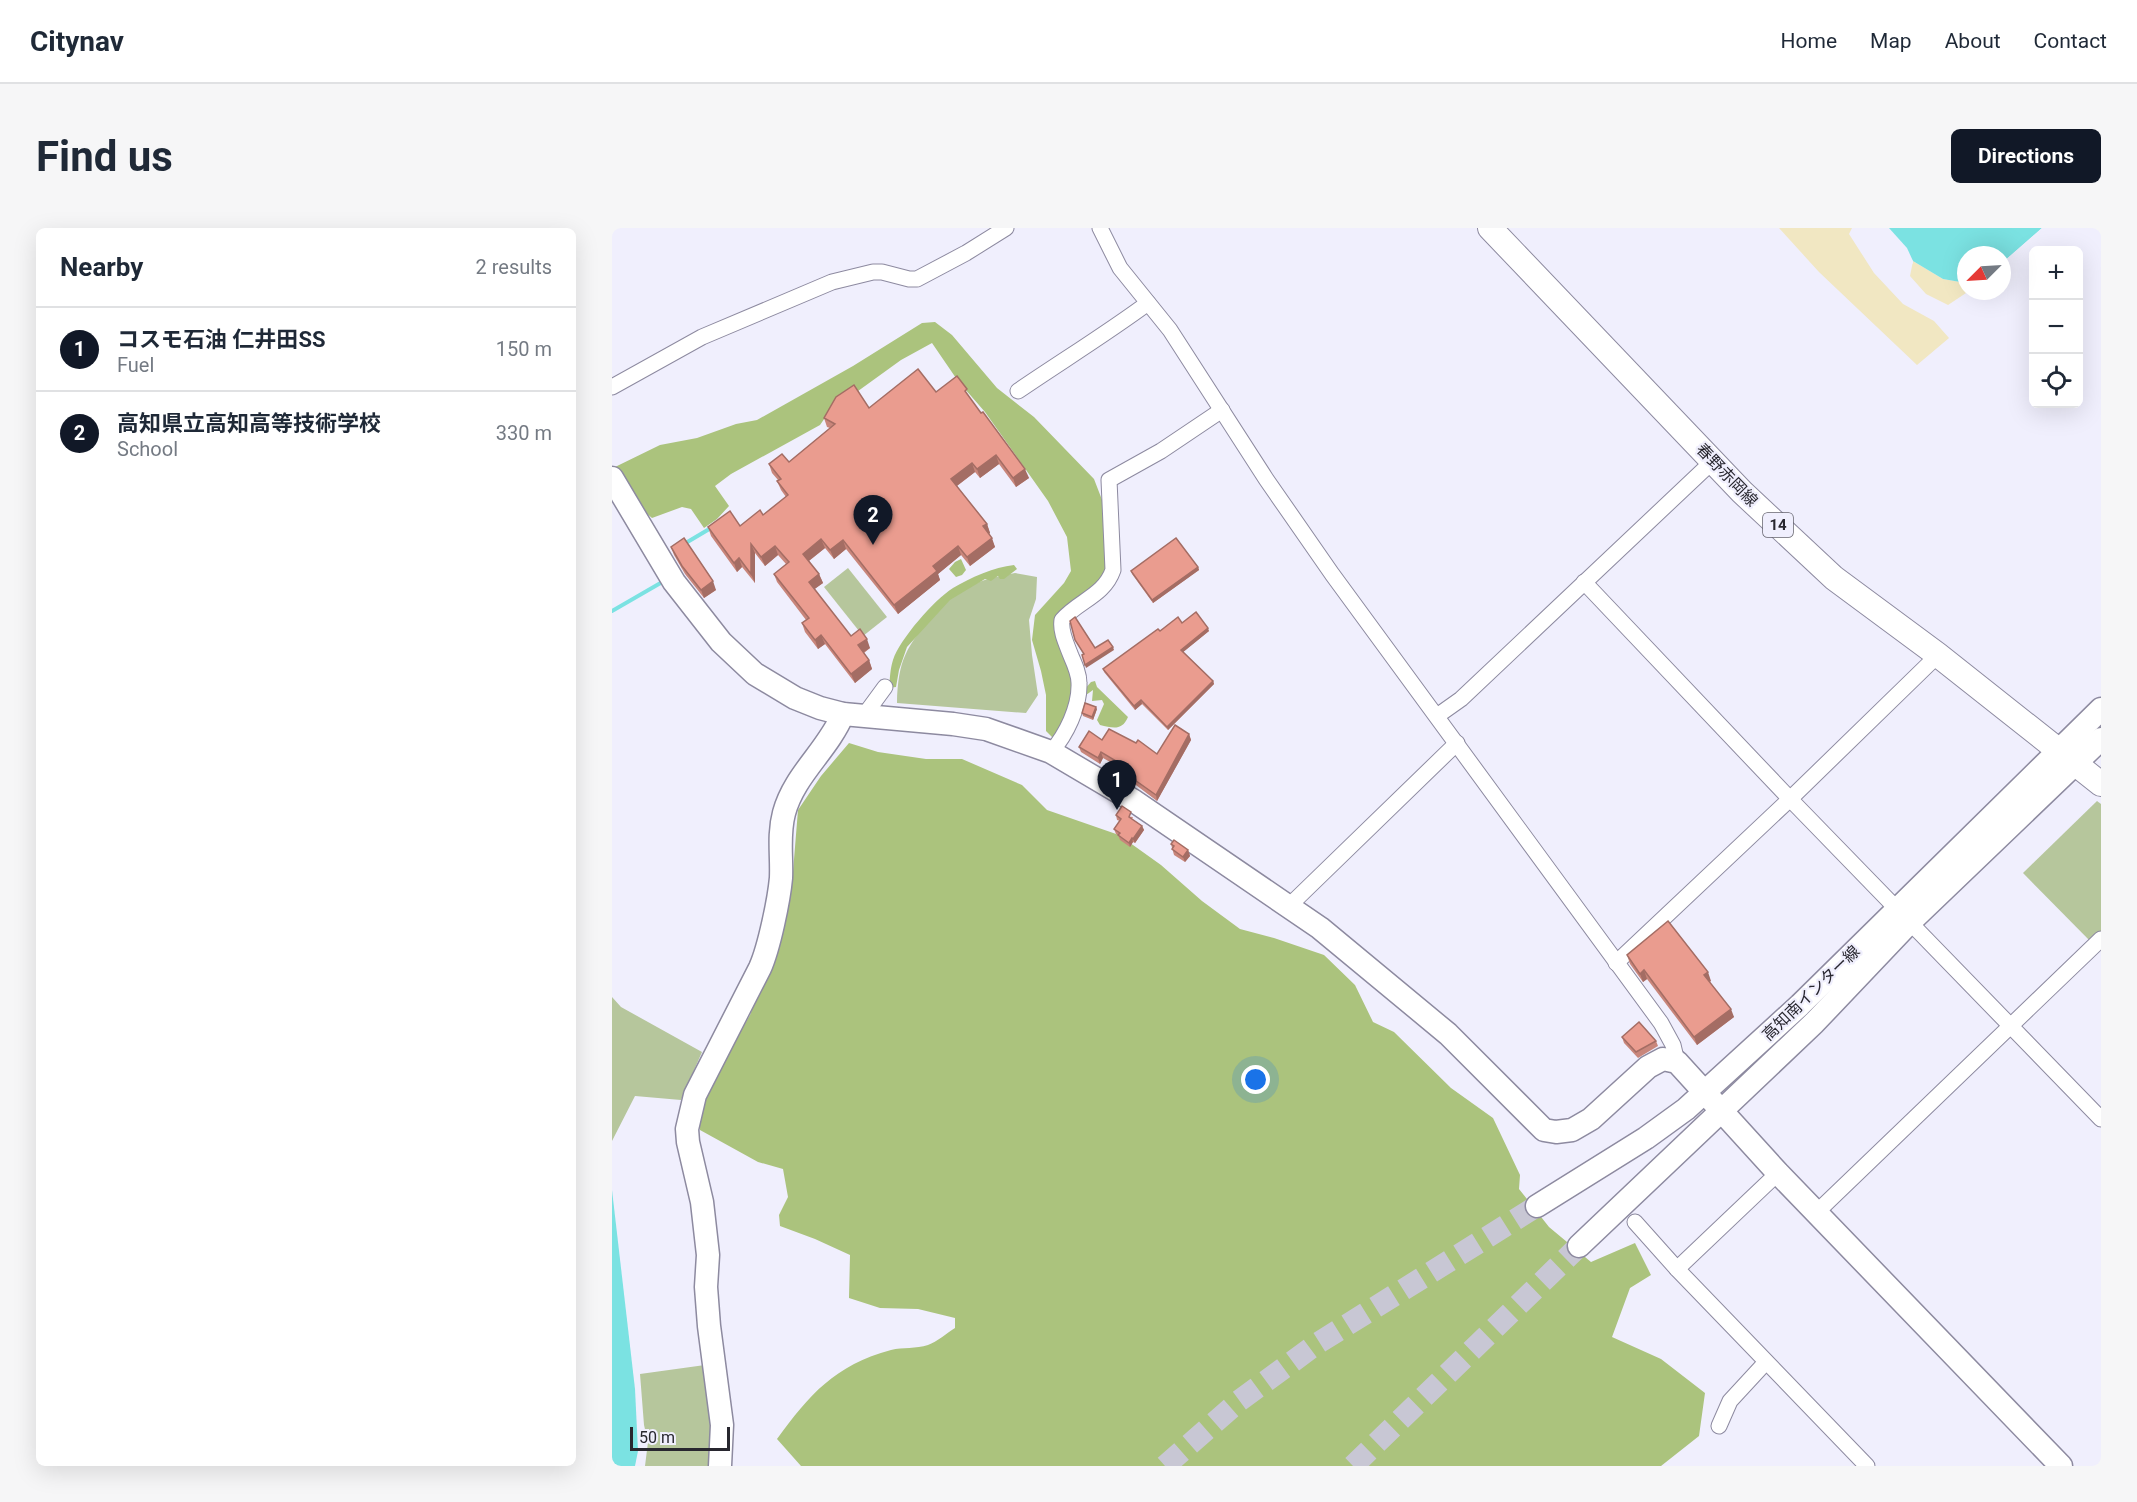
<!DOCTYPE html>
<meta charset="utf-8">
<style>
body{margin:0;font-family:Roboto,"Noto Sans JP",sans-serif;background:#f6f6f7;color:#1f2937}
.controls{position:absolute;right:18px;top:18px;display:grid;overflow:hidden;border-radius:9px;box-shadow:0 6px 24px #0002}
.controls button{width:54px;height:54px;display:grid;place-items:center;padding:0;border:0;border-bottom:2px solid #e0e1e3;background:#fff;color:#1f2937;font:30px sans-serif}
.compass{position:absolute;left:1345px;top:18px;width:54px;height:54px;border-radius:50%;background:#fff;box-shadow:0 6px 24px #0002;rotate:246deg}
.scale{position:absolute;left:18px;bottom:15px;width:100px;box-sizing:border-box;padding-left:6px;border:3px solid #28272f;border-top:0;font-size:16px;line-height:21px;white-space:nowrap;color:#28272f;-webkit-text-stroke:4px #f0effd;paint-order:stroke}
.you{position:absolute;left:644px;top:852px;width:21px;height:21px;margin:-15px;border:4px solid #fff;border-radius:50%;background:#1a73e8;box-shadow:0 0 0 9px #1a73e833}
.badge{display:grid;place-items:center;width:39px;height:39px;border-radius:50%;background:#111827;color:#fff;font-size:20px;font-weight:700}
.pin{position:absolute;translate:-50% -50px;filter:drop-shadow(0 2px 3px #0008)}
.pin::after{content:'';position:absolute;top:32px;width:21px;height:18px;background:inherit;clip-path:polygon(0 0,100% 0,50% 100%)}
.list{margin:0;padding:0;list-style:none}
h2{display:flex;justify-content:space-between;align-items:center;height:78px;margin:0;padding:0 24px;font-size:26px}
h2 small{font-size:20px;font-weight:400;color:#747a83}
.list li{display:grid;grid-template-columns:39px 1fr auto;gap:18px;align-items:center;box-sizing:border-box;height:84px;padding:0 24px;border-top:2px solid #e0e1e3}
.list b{display:block;font-size:22px;white-space:nowrap}
.list p{margin:0;font-size:20px;white-space:nowrap;color:#747a83}
.list em{font-size:20px;font-style:normal;color:#747a83}
.icon{flex:none;width:33px;height:33px;fill:none;stroke:currentColor;stroke-width:2;stroke-linecap:round;stroke-linejoin:round}
.map{position:relative;flex:none;width:1489px;height:1238px;overflow:hidden;border-radius:9px}
header{display:flex;align-items:center;gap:36px;box-sizing:border-box;height:84px;padding:0 30px;background:#fff;border-bottom:2px solid #e0e1e3}
header strong{font-size:28px}
nav{display:flex;gap:33px;margin-inline-start:auto;font-size:21px}
.intro{display:flex;align-items:center;justify-content:space-between;box-sizing:border-box;height:144px;padding:0 36px}
h1{margin:0;font-size:42px}
.button{padding:15px 27px;border-radius:9px;background:#111827;color:#fff;font-size:21px;font-weight:700}
main{display:flex;gap:36px;padding:0 36px}
aside{flex:1;background:#fff;border-radius:9px;box-shadow:0 6px 24px #0002}
.map>svg:first-child{display:block}
.green{fill:#b6c69c}
.forest{fill:#abc37d}
.sand{fill:#f1e7c2}
.water{fill:#7be2e2}
.pier{fill:#f0effd}
.lines{fill:none;stroke-linecap:round;stroke-linejoin:round}
.stream{stroke:#7be2e2;stroke-width:4}
.secondary-tunnel{stroke:#c8c7d4;stroke-width:22;stroke-dasharray:22 11;stroke-linecap:butt}
.street-casing{stroke:#8d8aa0;stroke-width:17}
.secondary-casing{stroke:#8d8aa0;stroke-width:25}
.primary-casing{stroke:#8d8aa0;stroke-width:26}
.street{stroke:#fff;stroke-width:15}
.secondary{stroke:#fff;stroke-width:22}
.primary{stroke:#fff;stroke-width:24}
.wall{fill:#c9867b}
.shaded-wall{fill:#a46d64}
.building{fill:#ea9c8f;stroke:#a46d64;stroke-width:1.5}
.labels{text-anchor:middle;dominant-baseline:central;stroke-width:4.5;stroke-linejoin:round;paint-order:stroke}
.shield{fill:#f0effd;stroke:#64636d;stroke-width:1.5}
.shield-label{font-size:15px;font-weight:bold;fill:#28272f}
.street-label{font-size:16px;fill:#28272f;stroke:#f0effd}
</style>
<header>
<strong>Citynav</strong>
<nav><a>Home</a><a>Map</a><a>About</a><a>Contact</a></nav>
</header>
<div class="intro"><h1>Find us</h1><a class="button">Directions</a></div>
<main>
<aside>
<h2>Nearby<small>2 results</small></h2>
<ul class="list">
<li><span class="badge">1</span><div><b>コスモ石油 仁井田SS</b><p>Fuel</p></div><em>150 m</em></li>
<li><span class="badge">2</span><div><b>高知県立高知高等技術学校</b><p>School</p></div><em>330 m</em></li>
</ul>
</aside>
<div class="map">
<svg width="1489" height="1238" viewBox="0 0 1489 1238">
<rect width="100%" height="100%" fill="#f0effd"/>
<g class="green">
<path d="M236 340 275 389 251 408 212 359Z"/>
<path d="M403 345 425 349 424 371 417 392 420 427 426 467 414 485 285 475C286 433 294 418 322 387 334 373 345 363 362 356 375 350 390 348 403 345Z"/>
<path d="M1485 573 1489 576V708L1481 716 1411 645Z"/>
<path d="M0 769 9 779 90 824 69 872 23 868 0 913Z"/>
<path d="M93 1137 100 1184 99 1238H33L36 1214 32 1197 28 1146Z"/>
</g>
<g class="forest">
<path d="M323 94 340 107 385 160 422 189 482 251 492 277 497 321 492 348 481 362 447 388 461 443V470L442 511 434 503V467L429 443 420 412 423 387 452 355 459 343 455 309 436 273 373 184 346 153 320 115 289 132 217 184 208 197 119 246 103 258 117 278 105 291 92 300 79 281 70 279 40 290 27 279 3 239 48 217 85 210 124 196 145 192 241 138 310 95Z"/>
<path d="M349 331 354 342 350 347 344 349 337 341 343 334Z"/>
<path d="M402 337 405 341 392 351H388L386 348 379 353 373 351 338 372 295 419 287 442 284 459 277 460C278 451 278 441 281 432 288 411 322 372 341 360 358 350 382 339 402 337Z"/>
<path d="M483 453 485 459 516 489C510 503 501 500 488 497L485 492 492 476 490 472 480 473 481 462 474 467 472 462 479 454Z"/>
<path d="M237 515 266 524 314 531H350L410 557 435 582 507 607 549 637 590 673 628 701 662 710 712 727 743 757 761 794 782 804 839 860 881 890 908 947 907 961 937 999 979 1034 1023 1015 1039 1047 1018 1060 1000 1109 1049 1131 1093 1165 1087 1208 1049 1238H189L165 1211C197 1167 223 1137 279 1122 291 1119 304 1121 316 1117 325 1114 335 1105 343 1100V1090L306 1081 268 1080 237 1070 238 1027 203 1011 168 998 167 987 176 969 171 941 146 934 88 902 86 877 138 787 157 736 180 656 186 582 209 548Z"/>
</g>
<g class="sand">
<path d="M1167 0H1240L1237 6 1262 45 1291 76 1322 93 1337 110 1305 137 1207 44Z"/>
<path d="M1301 33 1331 51 1354 55V63H1357L1336 77 1314 66 1298 48Z"/>
</g>
<g class="water">
<path d="M1263 0H1430L1390 35V27H1354V55L1331 51 1301 33Z"/>
<path d="M0 962 23 1161 26 1223 23 1238H0Z"/>
</g>
<g class="pier">
<path d="M1259 0H1277L1295 20 1301 33V36Z"/>
<path d="M1430 0H1433L1390 38V35Z"/>
</g>
<g class="lines">
<g class="stream">
<path d="M72 316 99 300"/>
<path d="M0 383 52 353"/>
</g>
<g class="secondary-tunnel">
<path d="M553 1238 627 1173 703 1117 925 978"/>
<path d="M741 1238 967 1018"/>
</g>
<defs>
<g id="street">
<path d="M488 0 508 40 558 102 654 251 720 346 1049 795 1061 817 1065 834"/>
<path d="M0 159 90 109 220 54 261 44H270L297 51H305L354 25 394 0"/>
<path d="M406 163C450 133 494 106 536 75"/>
<path d="M972 354 1178 571 1489 891"/>
<path d="M825 488 849 471 1101 233"/>
<path d="M251 489 273 459"/>
<path d="M439 524C454 507 468 479 467 455 467 446 463 437 459 428 455 417 448 404 450 392 466 373 492 368 501 342L497 252 549 223 610 182"/>
<path d="M677 678 845 515"/>
<path d="M1004 735 1178 571 1326 427"/>
<path d="M1205 984 1489 711"/>
<path d="M1023 994 1065 1041 1255 1238"/>
<path d="M1065 1041 1166 945"/>
<path d="M1107 1198 1118 1173 1154 1134"/>
</g>
<g id="secondary">
<path d="M0 250 62 354 109 414 143 446 183 470 208 480 231 486 341 496 374 501 439 524 522 573 708 700 836 806 932 902 944 904 960 902 979 891 1036 839 1051 831 1065 834 1166 945 1449 1238"/>
<path d="M925 978 1034 910 1074 881 1188 777 1489 481"/>
<path d="M967 1018 1202 795 1298 694 1489 511"/>
<path d="M108 1238 110 1197 97 1098 94 1059 96 1027 90 974 76 914 75 901 83 867 148 740C157 720 167 672 169 650 170 628 166 607 172 585 182 547 216 522 231 486"/>
</g>
<path id="primary" d="M878 0 1130 264 1222 350 1326 427 1489 556"/>
</defs>
<use href="#street" class="street-casing"/>
<use href="#secondary" class="secondary-casing"/>
<use href="#primary" class="primary-casing"/>
<use href="#street" class="street"/>
<use href="#secondary" class="secondary"/>
<use href="#primary" class="primary"/>
</g>
<g class="wall">
<path d="M324 164 358 171 417 250 404 259 387 236 368 250 363 244 345 258 375 296 378 305 377 306 383 319 358 338 349 327 326 346 328 352 286 386 234 321 222 331 213 320 197 333 207 346 211 355 202 361 239 408 258 420 252 425 257 432 260 441 243 455 213 416 206 421 193 404 190 395 194 392 165 354 162 346 174 336 166 327 153 338 143 325V355L130 339 125 344 99 308 96 299 128 298 151 287 174 269 169 262 165 253 166 252 160 245 157 236 177 234 218 200 215 199 212 190 257 180Z"/>
<path d="M59 319 104 362 92 370 73 346 62 327Z"/>
<path d="M586 339 587 342 541 375 520 346 519 343Z"/>
<path d="M570 395 597 403 571 424 601 453 602 456 556 502 530 476 523 482 492 444 491 441 548 403Z"/>
<path d="M485 481 481 492 471 488 470 485Z"/>
<path d="M577 506 579 512 545 573 508 545 507 539 491 530 488 536 469 524 467 519 490 512 545 526Z"/>
<path d="M504 587 521 589 520 591 530 598 532 602 523 615 521 614 518 619 508 612 506 607 504 606 502 601 508 593 505 592Z"/>
<path d="M559 616 576 622 578 628 573 634 562 627Z"/>
<path d="M1015 727 1099 753 1097 754 1122 789 1085 817 1035 751 1031 754 1018 736Z"/>
<path d="M1010 809 1044 813 1046 818 1026 830 1012 815Z"/>
</g>
<g class="shaded-wall">
<path d="M384 227 387 236 368 250 365 241Z"/>
<path d="M360 235 363 244 342 260 339 251Z"/>
<path d="M413 241 417 250 404 259 401 250Z"/>
<path d="M375 296 378 305 374 307 371 298Z"/>
<path d="M380 310 383 319 358 338 355 329Z"/>
<path d="M209 311 213 320 194 335 191 326Z"/>
<path d="M231 312 234 321 222 331 218 322Z"/>
<path d="M139 316 143 325V355L139 346Z"/>
<path d="M163 318 166 327 153 338 149 329Z"/>
<path d="M346 318 349 327 326 346 328 352 286 386 282 377 321 338Z"/>
<path d="M127 330 130 339 125 344 122 335Z"/>
<path d="M586 339 587 342 541 375 540 372Z"/>
<path d="M207 346 211 355 200 363 197 354Z"/>
<path d="M101 353 104 362 92 370 89 362Z"/>
<path d="M596 400 597 403 570 425 569 422Z"/>
<path d="M209 407 213 416 206 421 203 412Z"/>
<path d="M255 411 258 420 249 426 246 417Z"/>
<path d="M501 419 502 422 474 440 473 437Z"/>
<path d="M257 432 260 441 243 455 239 446Z"/>
<path d="M601 453 602 456 556 502 555 499Z"/>
<path d="M529 472 530 476 523 482 522 478Z"/>
<path d="M484 479 485 481 481 492 480 489Z"/>
<path d="M577 506 579 512 545 573 544 567Z"/>
<path d="M489 524 491 530 488 536 486 530Z"/>
<path d="M530 598 532 602 523 615 521 611Z"/>
<path d="M520 610 521 614 518 619 517 615Z"/>
<path d="M576 622 578 628 573 634 571 629Z"/>
<path d="M1032 742 1035 751 1031 754 1028 746Z"/>
<path d="M1096 744 1099 753 1095 755 1092 747Z"/>
<path d="M1119 781 1122 789 1085 817 1082 809Z"/>
</g>
<g class="building">
<path d="M306 141 324 164 345 148 355 161 353 163 369 185 371 184 413 241 401 250 384 227 365 241 360 235 339 251 375 296 371 298 380 310 355 329 346 318 321 338 325 343 282 377 231 312 218 322 209 311 191 326 207 346 197 354 239 408 248 401 255 411 246 417 257 432 239 446 209 407 203 412 190 395 197 390 162 346 177 334 163 318 149 329 139 316V346L127 330 122 335 96 299 118 283 128 298 148 282 151 287 176 267 165 253 169 251 157 236 170 226 177 234 223 196 212 190 224 169 242 157 257 180Z"/>
<path d="M72 310 101 353 89 362 70 338 59 319Z"/>
<path d="M564 310 586 339 540 372 519 343Z"/>
<path d="M584 384 596 400 569 422 601 453 555 499 529 472 522 478 491 441 546 401 548 403 566 389 570 395Z"/>
<path d="M463 389 483 420 496 412 501 419 473 437 470 427 472 426 463 412 458 393Z"/>
<path d="M473 475 484 479 480 489 470 485Z"/>
<path d="M563 497 577 506 544 567 506 540 509 536 489 524 486 530 467 519 477 503 490 512 497 501 524 515 526 512 545 526Z"/>
<path d="M510 578 519 584 517 589 530 598 521 611 520 610 517 615 506 607 508 605 502 601 509 591 504 587Z"/>
<path d="M562 612 576 622 571 629 560 621 562 618 559 616Z"/>
<path d="M1056 693 1096 744 1092 747 1119 781 1082 809 1032 742 1028 746 1015 727Z"/>
<path d="M1027 794 1044 813 1024 824 1010 809Z"/>
</g>
<g class="labels">
<rect class="shield" x="1151" y="285" width="30" height="24" rx="4.5"/>
<g class="shield-label">
<text x="1166" y="297">14</text>
</g>
<g class="street-label">
<text transform="translate(1115 247) rotate(46)">春野赤岡線</text>
<text transform="translate(1199 765) rotate(-44)">高知南インター線</text>
</g>
</g>
</svg>
<div class="controls">
<button>+</button>
<button>−</button>
<button><svg class="icon" aria-label="locate" viewBox="0 0 24 24"><circle cx="12" cy="12" r="6"/><path d="M12 2v4M12 18v4M2 12h4M18 12h4"/></svg></button>
</div>
<svg class="compass" viewBox="-18 -18 36 36"><path d="M0-13l5 13h-10z" fill="#e53935"/><path d="M0 13l5-13h-10z" fill="#747a83"/></svg>
<div class="scale">50 m</div>
<div class="you"></div>
<div class="pin badge" style="left:505px;top:582px">1</div>
<div class="pin badge" style="left:261px;top:317px">2</div>
</div>
</main>
